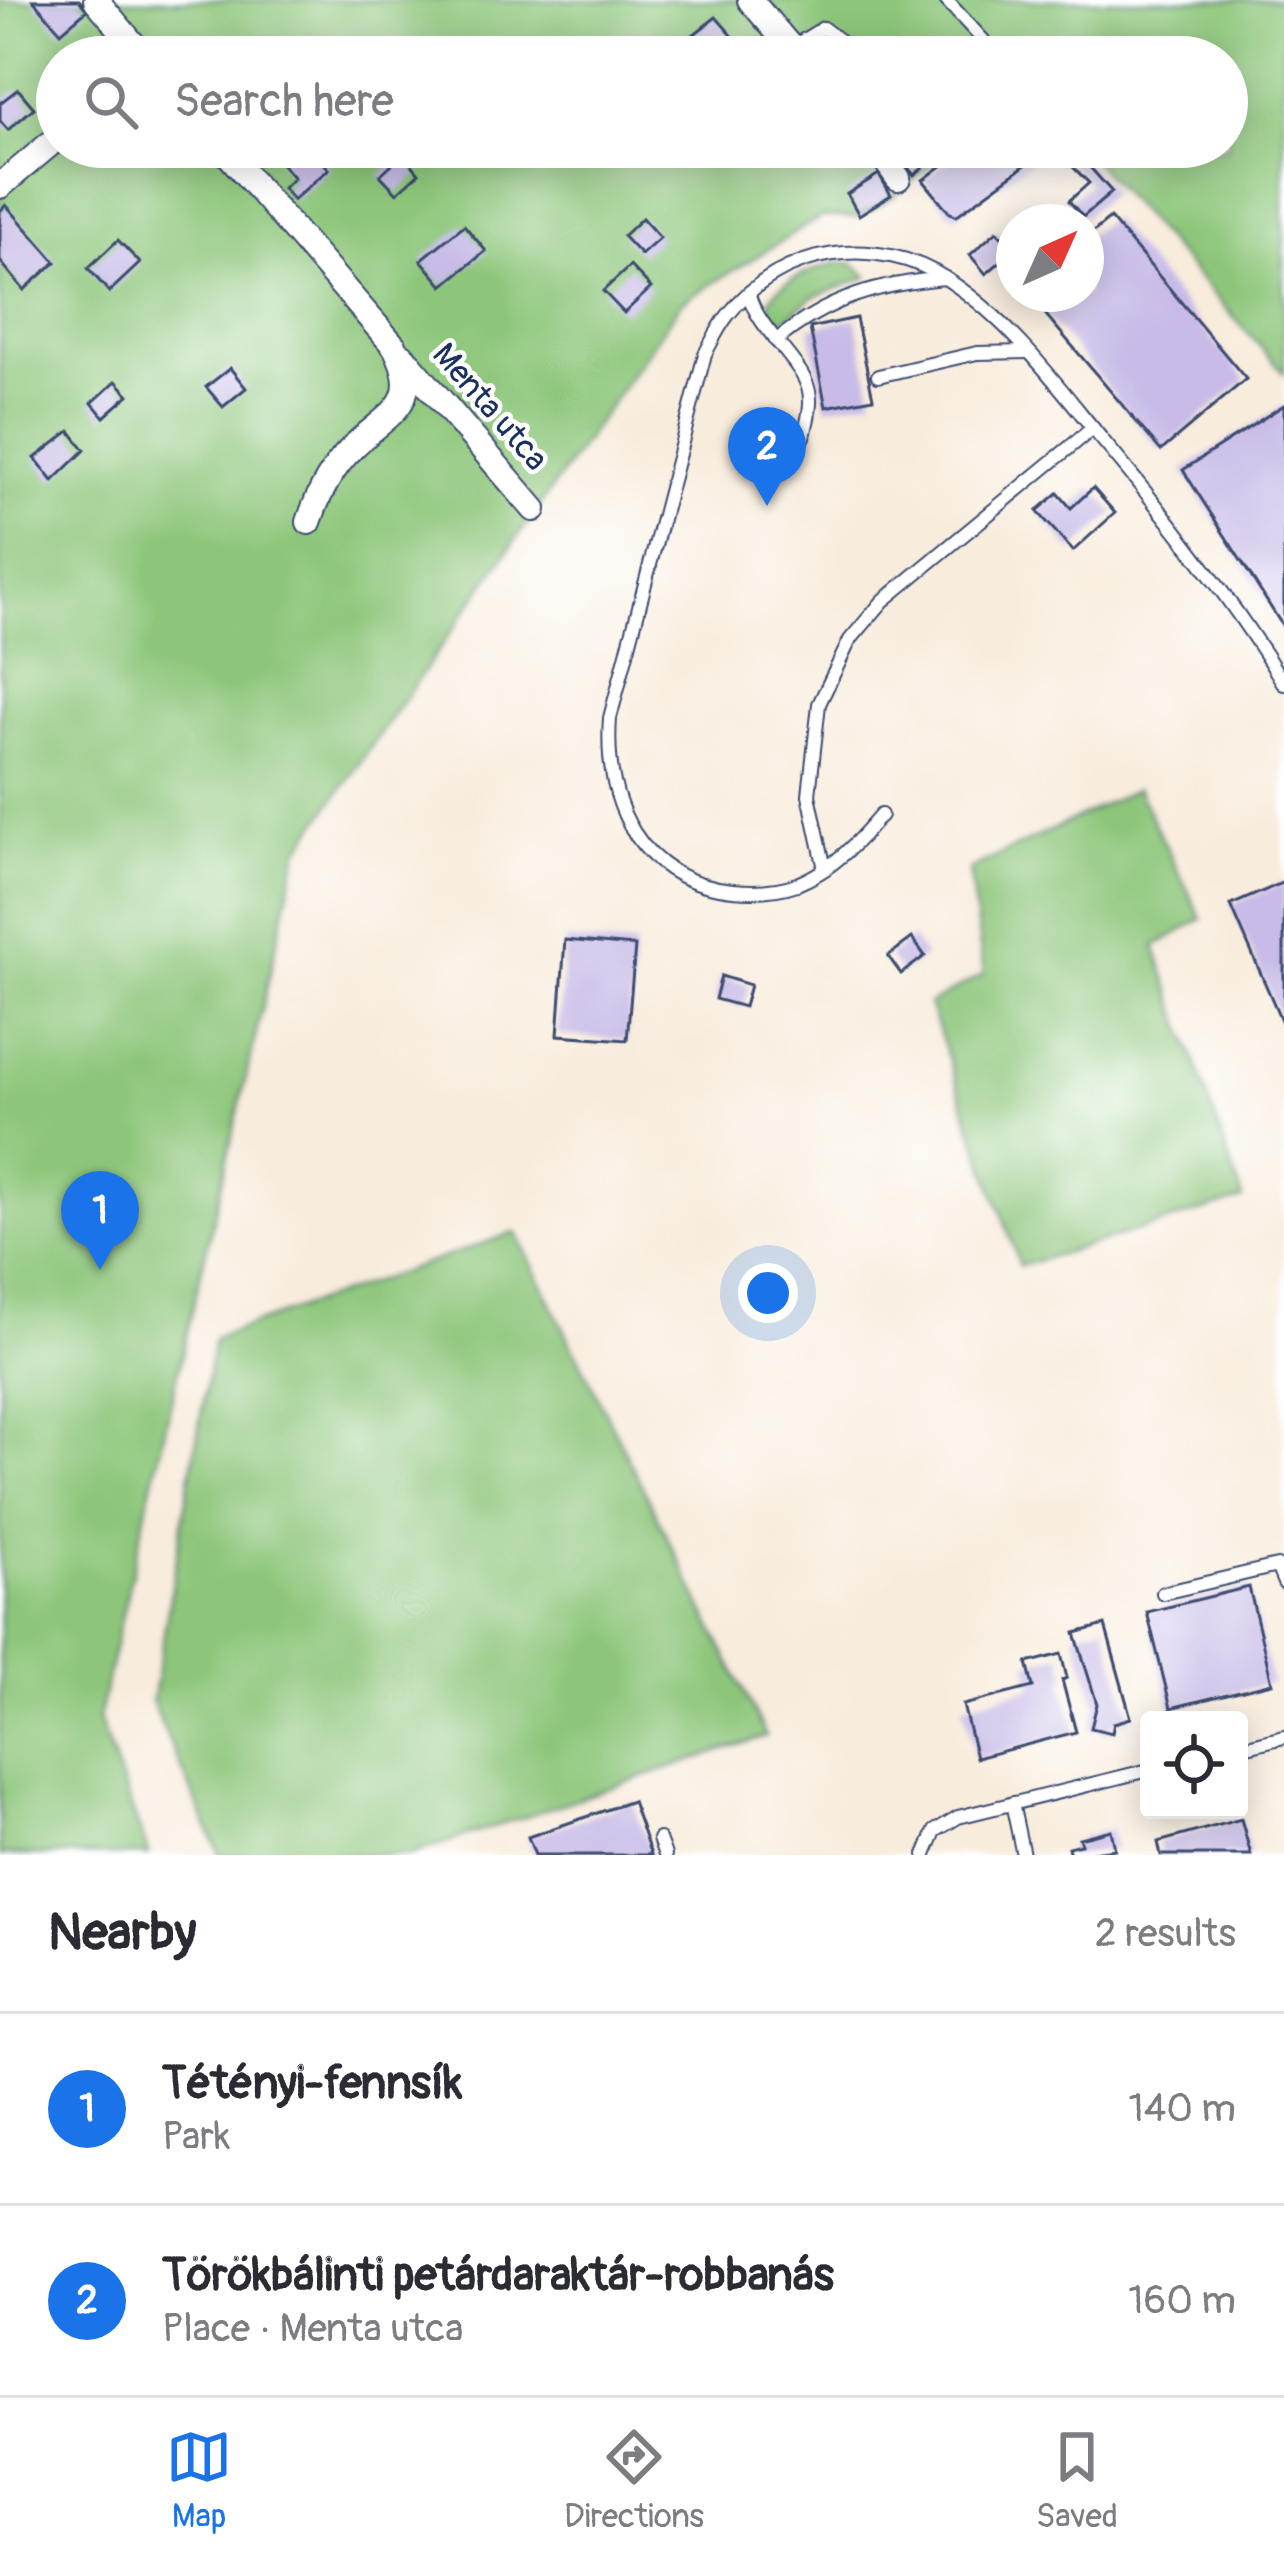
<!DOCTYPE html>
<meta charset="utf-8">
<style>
body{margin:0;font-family:Pangolin,sans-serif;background:#f7f7f7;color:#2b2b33}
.controls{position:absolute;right:36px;bottom:36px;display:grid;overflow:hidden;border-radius:12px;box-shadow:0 6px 30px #0003}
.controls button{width:108px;height:108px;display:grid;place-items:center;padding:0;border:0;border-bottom:3px solid #e1e1e2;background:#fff;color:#2b2b33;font:60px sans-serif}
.compass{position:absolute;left:996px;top:204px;width:108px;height:108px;border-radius:50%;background:#fff;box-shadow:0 6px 30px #0003;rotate:45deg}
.you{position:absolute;left:768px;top:1293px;width:42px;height:42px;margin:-30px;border:9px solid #fff;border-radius:50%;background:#1a73e8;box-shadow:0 0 0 18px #1a73e833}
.badge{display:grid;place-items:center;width:78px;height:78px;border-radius:50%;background:#1a73e8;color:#fff;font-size:39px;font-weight:700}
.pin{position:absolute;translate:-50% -99px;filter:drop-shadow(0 3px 6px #0008)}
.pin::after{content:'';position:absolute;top:63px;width:42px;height:36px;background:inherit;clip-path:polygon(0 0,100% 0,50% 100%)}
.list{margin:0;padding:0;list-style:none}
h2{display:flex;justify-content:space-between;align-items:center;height:156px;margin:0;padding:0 48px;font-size:51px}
h2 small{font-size:39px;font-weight:400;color:#7c7c81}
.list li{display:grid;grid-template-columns:78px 1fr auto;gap:36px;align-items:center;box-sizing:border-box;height:192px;padding:0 48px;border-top:3px solid #e1e1e2}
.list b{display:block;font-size:45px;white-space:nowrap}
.list p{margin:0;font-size:39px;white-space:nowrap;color:#7c7c81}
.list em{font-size:39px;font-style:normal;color:#7c7c81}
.icon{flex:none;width:66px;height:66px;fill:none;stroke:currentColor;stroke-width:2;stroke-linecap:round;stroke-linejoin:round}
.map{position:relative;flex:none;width:1284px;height:1855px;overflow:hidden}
.search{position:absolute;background:#fff;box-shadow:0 6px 30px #0003;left:36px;right:36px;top:36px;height:132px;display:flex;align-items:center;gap:30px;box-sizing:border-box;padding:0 42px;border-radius:66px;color:#7c7c81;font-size:45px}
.sheet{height:540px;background:#fff}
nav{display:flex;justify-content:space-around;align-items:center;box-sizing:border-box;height:168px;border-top:3px solid #e1e1e2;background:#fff;font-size:33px;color:#7c7c81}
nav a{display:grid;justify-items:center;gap:6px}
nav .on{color:#1a73e8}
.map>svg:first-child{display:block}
.green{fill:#8dc67a;stroke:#547a6c;stroke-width:3}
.building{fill:#c8bbe7}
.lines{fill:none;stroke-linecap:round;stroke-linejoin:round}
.service-casing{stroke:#3c4b71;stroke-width:16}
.minor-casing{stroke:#3c4b71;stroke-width:28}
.service{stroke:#fff;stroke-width:12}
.minor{stroke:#fff;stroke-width:24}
.labels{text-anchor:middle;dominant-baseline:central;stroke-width:9;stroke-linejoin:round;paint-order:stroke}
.street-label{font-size:33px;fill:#1b2f5e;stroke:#fff}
</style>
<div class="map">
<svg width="1284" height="1855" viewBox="0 0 1284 1855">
<rect width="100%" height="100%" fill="#fff"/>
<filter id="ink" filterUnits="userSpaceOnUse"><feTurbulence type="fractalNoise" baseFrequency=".00833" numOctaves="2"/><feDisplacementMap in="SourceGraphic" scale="24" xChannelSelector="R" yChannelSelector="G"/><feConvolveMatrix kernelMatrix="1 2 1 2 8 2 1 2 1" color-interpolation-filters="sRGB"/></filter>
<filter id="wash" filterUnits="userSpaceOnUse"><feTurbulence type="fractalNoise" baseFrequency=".004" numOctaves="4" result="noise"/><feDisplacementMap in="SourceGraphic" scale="48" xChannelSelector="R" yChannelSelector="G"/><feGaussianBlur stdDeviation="2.7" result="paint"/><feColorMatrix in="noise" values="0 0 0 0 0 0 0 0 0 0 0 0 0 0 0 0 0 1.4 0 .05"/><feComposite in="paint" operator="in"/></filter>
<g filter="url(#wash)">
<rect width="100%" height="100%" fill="#f8ecdc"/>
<g class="green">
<path d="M0 0H1284V373L1081 147H1227V57H57V147H954L893 197 859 217H821L682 302 298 851 98 1719 149 1855H0Z"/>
<path d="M838 263H853L868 277 813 297 783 321C737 296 817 267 838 263Z"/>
<path d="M1137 789 1202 919 1155 946 1243 1199 1020 1266 929 1004 984 974 969 870Z"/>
<path d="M516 1232 766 1736 409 1855H220L152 1703 214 1338Z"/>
</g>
<g id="blocks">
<g class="building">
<path d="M33 0H79L87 10 61 32Z"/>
<path d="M716 17 738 42 720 57H712L693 35Z"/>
<path d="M18 89 34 108 8 130 0 121V103Z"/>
<path d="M295 147H309L329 169 293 200 283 188 294 178 279 161Z"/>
<path d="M914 147H929L937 157 914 175 900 158Z"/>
<path d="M958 147H1050L956 216 949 212 923 180 956 155 953 151Z"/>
<path d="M1053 147H1072L1112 192 1083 217 1069 201 1089 183Z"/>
<path d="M403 154 419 173 397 193 380 175Z"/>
<path d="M879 174 891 195 859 215 847 194Z"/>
<path d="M6 205 56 262 24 290 0 261V211Z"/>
<path d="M642 218 660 238 641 255 623 236Z"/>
<path d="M1110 218 1246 379 1161 451 1046 315 1053 309 1040 294H1086V238Z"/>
<path d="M464 225 486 251 443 286 421 260Z"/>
<path d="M997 231 1014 250 986 274 970 255Z"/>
<path d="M118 240 140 263 109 292 88 268Z"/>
<path d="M630 266 651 288 624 313 603 291Z"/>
<path d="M856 318 873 398 826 407 810 328Z"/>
<path d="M230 368 246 388 223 407 206 387Z"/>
<path d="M116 381 129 395 104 417 92 403Z"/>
<path d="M1284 405V628L1183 470Z"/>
<path d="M70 431 85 450 53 481 35 458Z"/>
<path d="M1093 488 1115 513 1073 551 1037 511 1058 493 1071 508Z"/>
<path d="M1284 882V1027L1231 905Z"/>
<path d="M912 938 925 956 901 974 888 956Z"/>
<path d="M565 940 635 946 627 1040 558 1035Z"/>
<path d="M721 976 750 985 744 1007 715 999Z"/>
<path d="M1249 1587 1272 1683 1171 1708 1147 1612Z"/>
<path d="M1105 1625 1131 1718 1114 1723 1112 1733 1091 1728 1097 1704 1075 1633Z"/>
<path d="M1061 1654 1067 1678 1062 1680 1076 1732 976 1758 963 1705 1033 1687 1027 1663Z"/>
<path d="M632 1801 651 1855H535L528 1837Z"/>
<path d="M1241 1819 1251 1855H1161L1158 1842Z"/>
<path d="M1111 1830 1115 1849 1070 1855 1068 1847 1081 1844 1079 1838Z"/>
</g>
</g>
</g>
<g filter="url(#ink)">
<use href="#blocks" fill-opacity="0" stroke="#3c4b71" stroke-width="3"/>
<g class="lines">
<defs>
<g id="service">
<path d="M946 0 983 40V57"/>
<path d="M792 47 823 28 840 41"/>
<path d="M749 295C759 333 810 366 810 399 811 411 806 425 804 437"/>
<path d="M776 341C827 298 879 284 945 278"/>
<path d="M878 376 977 353 1029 352"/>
<path d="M881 815C857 843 832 870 797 884 777 891 754 892 733 890 640 881 604 804 610 718L705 354C712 341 719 326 728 315 780 247 878 233 948 280 1011 321 1058 386 1105 443 1169 519 1232 599 1284 684"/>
<path d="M825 869 809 795 819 704 850 640 883 601 1093 428"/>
<path d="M1163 1593 1277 1566 1284 1583"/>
<path d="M1239 1748 1284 1737"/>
<path d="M1012 1803 1023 1855"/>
<path d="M659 1839 665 1855"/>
<path d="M925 1855 935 1831 958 1817 1149 1770"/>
</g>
<g id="minor">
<path d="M96 0 144 57"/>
<path d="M750 0 799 57"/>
<path d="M222 147 395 347C425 405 388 412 353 447 332 468 318 494 309 522"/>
<path d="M876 147 898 178"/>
<path d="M0 186 57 138"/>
<path d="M403 356 534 509"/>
</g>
</defs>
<use href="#service" class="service-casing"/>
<use href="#minor" class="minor-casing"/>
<use href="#service" class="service"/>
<use href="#minor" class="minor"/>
</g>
</g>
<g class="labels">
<g class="street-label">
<text transform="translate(490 407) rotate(49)">Menta utca</text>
</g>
</g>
</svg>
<div class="controls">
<button><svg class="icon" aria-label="locate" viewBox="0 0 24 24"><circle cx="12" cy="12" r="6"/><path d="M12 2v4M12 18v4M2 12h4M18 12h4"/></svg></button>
</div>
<svg class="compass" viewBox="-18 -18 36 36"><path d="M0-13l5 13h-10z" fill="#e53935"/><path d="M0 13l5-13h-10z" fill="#7c7c81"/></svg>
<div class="you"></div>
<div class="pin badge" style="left:100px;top:1270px">1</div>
<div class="pin badge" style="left:767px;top:506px">2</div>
<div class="search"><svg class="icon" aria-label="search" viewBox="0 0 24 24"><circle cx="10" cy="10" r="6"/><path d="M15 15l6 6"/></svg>Search here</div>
</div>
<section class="sheet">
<h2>Nearby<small>2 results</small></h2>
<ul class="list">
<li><span class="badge">1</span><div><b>Tétényi-fennsík</b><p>Park</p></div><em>140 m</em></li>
<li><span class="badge">2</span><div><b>Törökbálinti petárdaraktár-robbanás</b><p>Place · Menta utca</p></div><em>160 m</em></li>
</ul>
</section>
<nav>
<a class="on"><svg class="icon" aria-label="map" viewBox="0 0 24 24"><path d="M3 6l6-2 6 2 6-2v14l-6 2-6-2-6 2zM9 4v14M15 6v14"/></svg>Map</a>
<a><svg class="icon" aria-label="directions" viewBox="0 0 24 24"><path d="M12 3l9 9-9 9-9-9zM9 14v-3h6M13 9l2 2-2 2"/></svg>Directions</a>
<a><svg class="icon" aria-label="saved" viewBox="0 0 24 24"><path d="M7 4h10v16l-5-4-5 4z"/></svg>Saved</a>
</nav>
